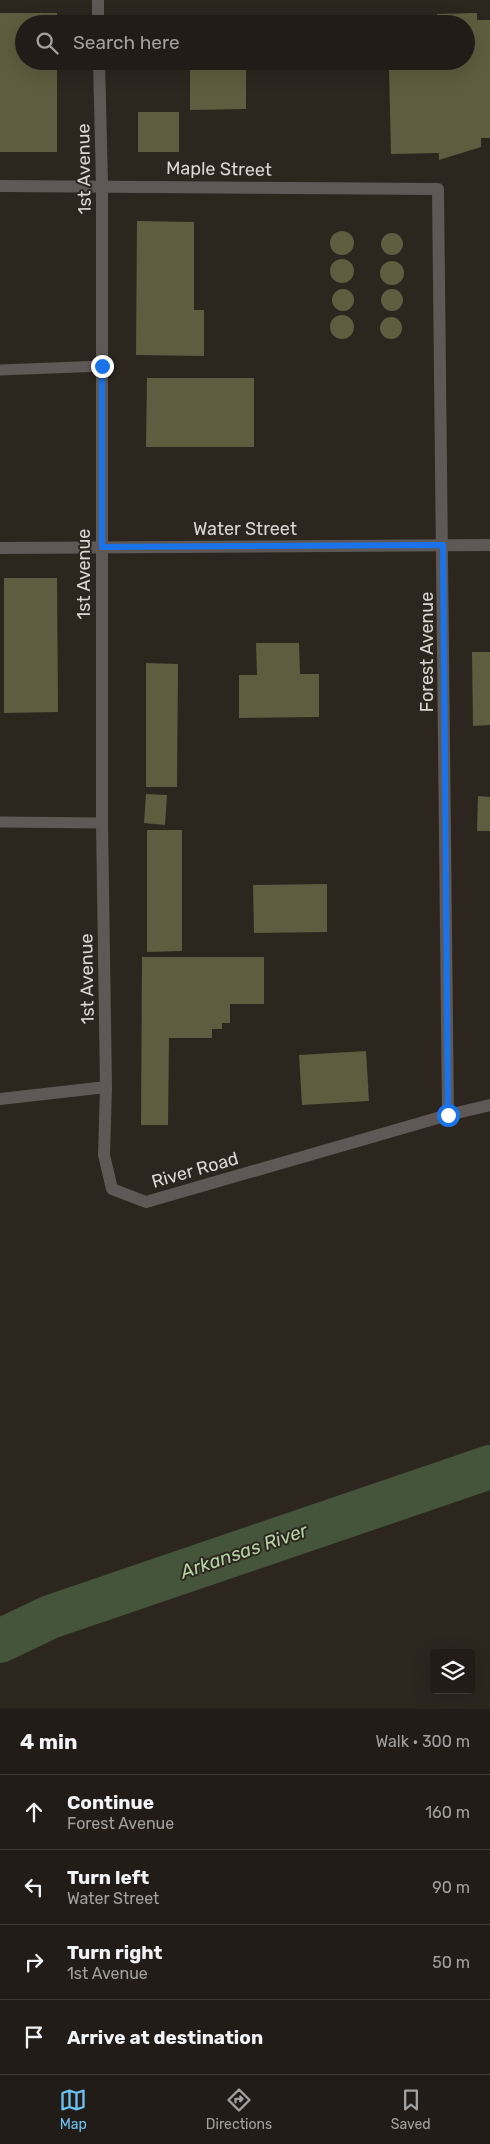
<!DOCTYPE html>
<meta charset="utf-8">
<style>
body{margin:0;font-family:Rubik,sans-serif;background:#2d2924;color:#f1f3f6}
.controls{position:absolute;right:15px;bottom:15px;display:grid;overflow:hidden;border-radius:5px;box-shadow:0 5px 20px #0002}
.controls button{width:45px;height:45px;display:grid;place-items:center;padding:0;border:0;border-bottom:1px solid #3e3a36;background:#211c17;color:#f1f3f6;font:25px sans-serif}
.stop{position:absolute;width:15px;height:15px;margin:-11px;border:4px solid #1a73e8;border-radius:50%;background:#fff}
.stop.end{background:#1a73e8;border-color:#fff;box-shadow:0 1px 5px #0008}
.list{margin:0;padding:0;list-style:none}
h2{display:flex;justify-content:space-between;align-items:center;height:65px;margin:0;padding:0 20px;font-size:21px}
h2 small{font-size:16px;font-weight:400;color:#a2a1a1}
.list li{display:grid;grid-template-columns:32px 1fr auto;gap:15px;align-items:center;box-sizing:border-box;height:75px;padding:0 20px;border-top:1px solid #3e3a36}
.list b{display:block;font-size:19px;white-space:nowrap}
.list p{margin:0;font-size:16px;white-space:nowrap;color:#a2a1a1}
.list em{font-size:16px;font-style:normal;color:#a2a1a1}
.icon{flex:none;width:28px;height:28px;fill:none;stroke:currentColor;stroke-width:2;stroke-linecap:round;stroke-linejoin:round}
.map{position:relative;flex:none;width:490px;height:1709px;overflow:hidden}
.search{position:absolute;background:#211c17;box-shadow:0 5px 20px #0002;left:15px;right:15px;top:15px;height:55px;display:flex;align-items:center;gap:12px;box-sizing:border-box;padding:0 18px;border-radius:28px;color:#a2a1a1;font-size:19px}
.sheet{height:365px;background:#211c17}
nav{display:flex;justify-content:space-around;align-items:center;box-sizing:border-box;height:70px;border-top:1px solid #3e3a36;background:#211c17;font-size:14px;color:#a2a1a1}
nav a{display:grid;justify-items:center;gap:2px}
nav .on{color:#6dc2f3}
.map>svg:first-child{display:block}
.lines{fill:none;stroke-linecap:round;stroke-linejoin:round}
.river{stroke:#45553c;stroke-width:44}
.building{fill:#5f5c3f}
.service{stroke:#5e5957;stroke-width:11}
.minor{stroke:#5e5957;stroke-width:12}
.route{stroke:#1a73e8;stroke-width:6}
.labels{text-anchor:middle;dominant-baseline:central;stroke-width:4;stroke-linejoin:round;paint-order:stroke}
.street-label{font-size:18px;fill:#dbd7d3;stroke:#2c261f}
.water-label{font-size:19px;font-style:italic;fill:#b3d3a3;stroke:#2c261f}
</style>
<div class="map">
<svg width="490" height="1709" viewBox="0 0 490 1709">
<rect width="100%" height="100%" fill="#2c261f"/>
<g class="lines">
<path class="river" d="M0 1641 50 1617 490 1467"/>
</g>
<g class="building">
<path d="M0 13H57V24H24V61H57V152H0Z"/>
<path d="M477 13V20H490V138H481V147L439 160V153L391 154 389 69 438 68V61H466V24H437V14Z"/>
<path d="M190 70H246V109L190 110Z"/>
<rect x="138" y="112" width="41" height="40"/>
<path d="M137 221 194 222V310H204V356L136 355Z"/>
<circle cx="342" cy="243" r="12"/>
<circle cx="392" cy="244" r="11"/>
<circle cx="342" cy="271" r="12"/>
<circle cx="392" cy="273" r="12"/>
<circle cx="392" cy="300" r="11"/>
<circle cx="343" cy="300" r="11"/>
<circle cx="342" cy="327" r="12"/>
<circle cx="391" cy="328" r="11"/>
<path d="M147 378H254V447H146Z"/>
<path d="M4 578H57L58 712 4 713Z"/>
<path d="M256 643H299L300 674H319V717L239 718V675H257Z"/>
<path d="M472 652H490V725L473 726Z"/>
<path d="M146 663 178 664 177 787H146Z"/>
<path d="M146 794 167 795 165 825 144 823Z"/>
<path d="M478 796 490 797V831H477Z"/>
<path d="M147 830H182V951L147 952Z"/>
<path d="M327 884V932L254 933 253 885Z"/>
<path d="M142 957H264V1004H230V1023H222V1029H212V1038H169L168 1125H141Z"/>
<path d="M366 1051 369 1101 302 1105 299 1055Z"/>
</g>
<g class="lines">
<g class="service">
<path d="M0 370 103 366"/>
<path d="M0 822 102 823"/>
</g>
<g class="minor">
<path d="M98 0V24"/>
<path d="M99 61 102 185V823L106 1087 104 1155 112 1189 146 1202 448 1115 490 1105"/>
<path d="M0 186 438 189 448 1115"/>
<path d="M0 548 490 545"/>
<path d="M0 1099 106 1087"/>
</g>
</g>
<g class="lines">
<path class="route" d="M102 366V547L443 545 448 1115"/>
</g>
<g class="labels">
<g class="street-label">
<text transform="translate(84 169) rotate(-91)">1st Avenue</text>
<text transform="translate(219 169) rotate(1)">Maple Street</text>
<text x="245" y="529">Water Street</text>
<text transform="translate(84 574) rotate(-90)">1st Avenue</text>
<text transform="translate(427 652) rotate(-90)">Forest Avenue</text>
<text transform="translate(87 979) rotate(-91)">1st Avenue</text>
<text transform="translate(195 1170) rotate(-16)">River Road</text>
</g>
<g class="water-label">
<text transform="translate(244 1551) rotate(-19)">Arkansas River</text>
</g>
</g>
</svg>
<div class="controls">
<button><svg class="icon" aria-label="layers" viewBox="0 0 24 24"><path d="M12 4l9 5-9 5-9-5zM3 14l9 5 9-5"/></svg></button>
</div>
<div class="stop" style="left:448px;top:1115px"></div>
<div class="stop end" style="left:102px;top:366px"></div>
<div class="search"><svg class="icon" aria-label="search" viewBox="0 0 24 24"><circle cx="10" cy="10" r="6"/><path d="M15 15l6 6"/></svg>Search here</div>
</div>
<section class="sheet">
<h2>4 min<small>Walk · 300 m</small></h2>
<ul class="list">
<li><svg class="icon" aria-label="ahead" viewBox="0 0 24 24"><path d="M12 20V5M6 11l6-6 6 6"/></svg><div><b>Continue</b><p>Forest Avenue</p></div><em>160 m</em></li>
<li><svg class="icon" aria-label="left" viewBox="0 0 24 24"><path d="M17 20v-9H6M10 6l-5 5 5 5"/></svg><div><b>Turn left</b><p>Water Street</p></div><em>90 m</em></li>
<li><svg class="icon" aria-label="right" viewBox="0 0 24 24"><path d="M7 20v-9h11M14 6l5 5-5 5"/></svg><div><b>Turn right</b><p>1st Avenue</p></div><em>50 m</em></li>
<li><svg class="icon" aria-label="arrive" viewBox="0 0 24 24"><path d="M6 21V4h12l-3 4 3 4H6"/></svg><div><b>Arrive at destination</b></div></li>
</ul>
</section>
<nav>
<a class="on"><svg class="icon" aria-label="map" viewBox="0 0 24 24"><path d="M3 6l6-2 6 2 6-2v14l-6 2-6-2-6 2zM9 4v14M15 6v14"/></svg>Map</a>
<a><svg class="icon" aria-label="directions" viewBox="0 0 24 24"><path d="M12 3l9 9-9 9-9-9zM9 14v-3h6M13 9l2 2-2 2"/></svg>Directions</a>
<a><svg class="icon" aria-label="saved" viewBox="0 0 24 24"><path d="M7 4h10v16l-5-4-5 4z"/></svg>Saved</a>
</nav>
